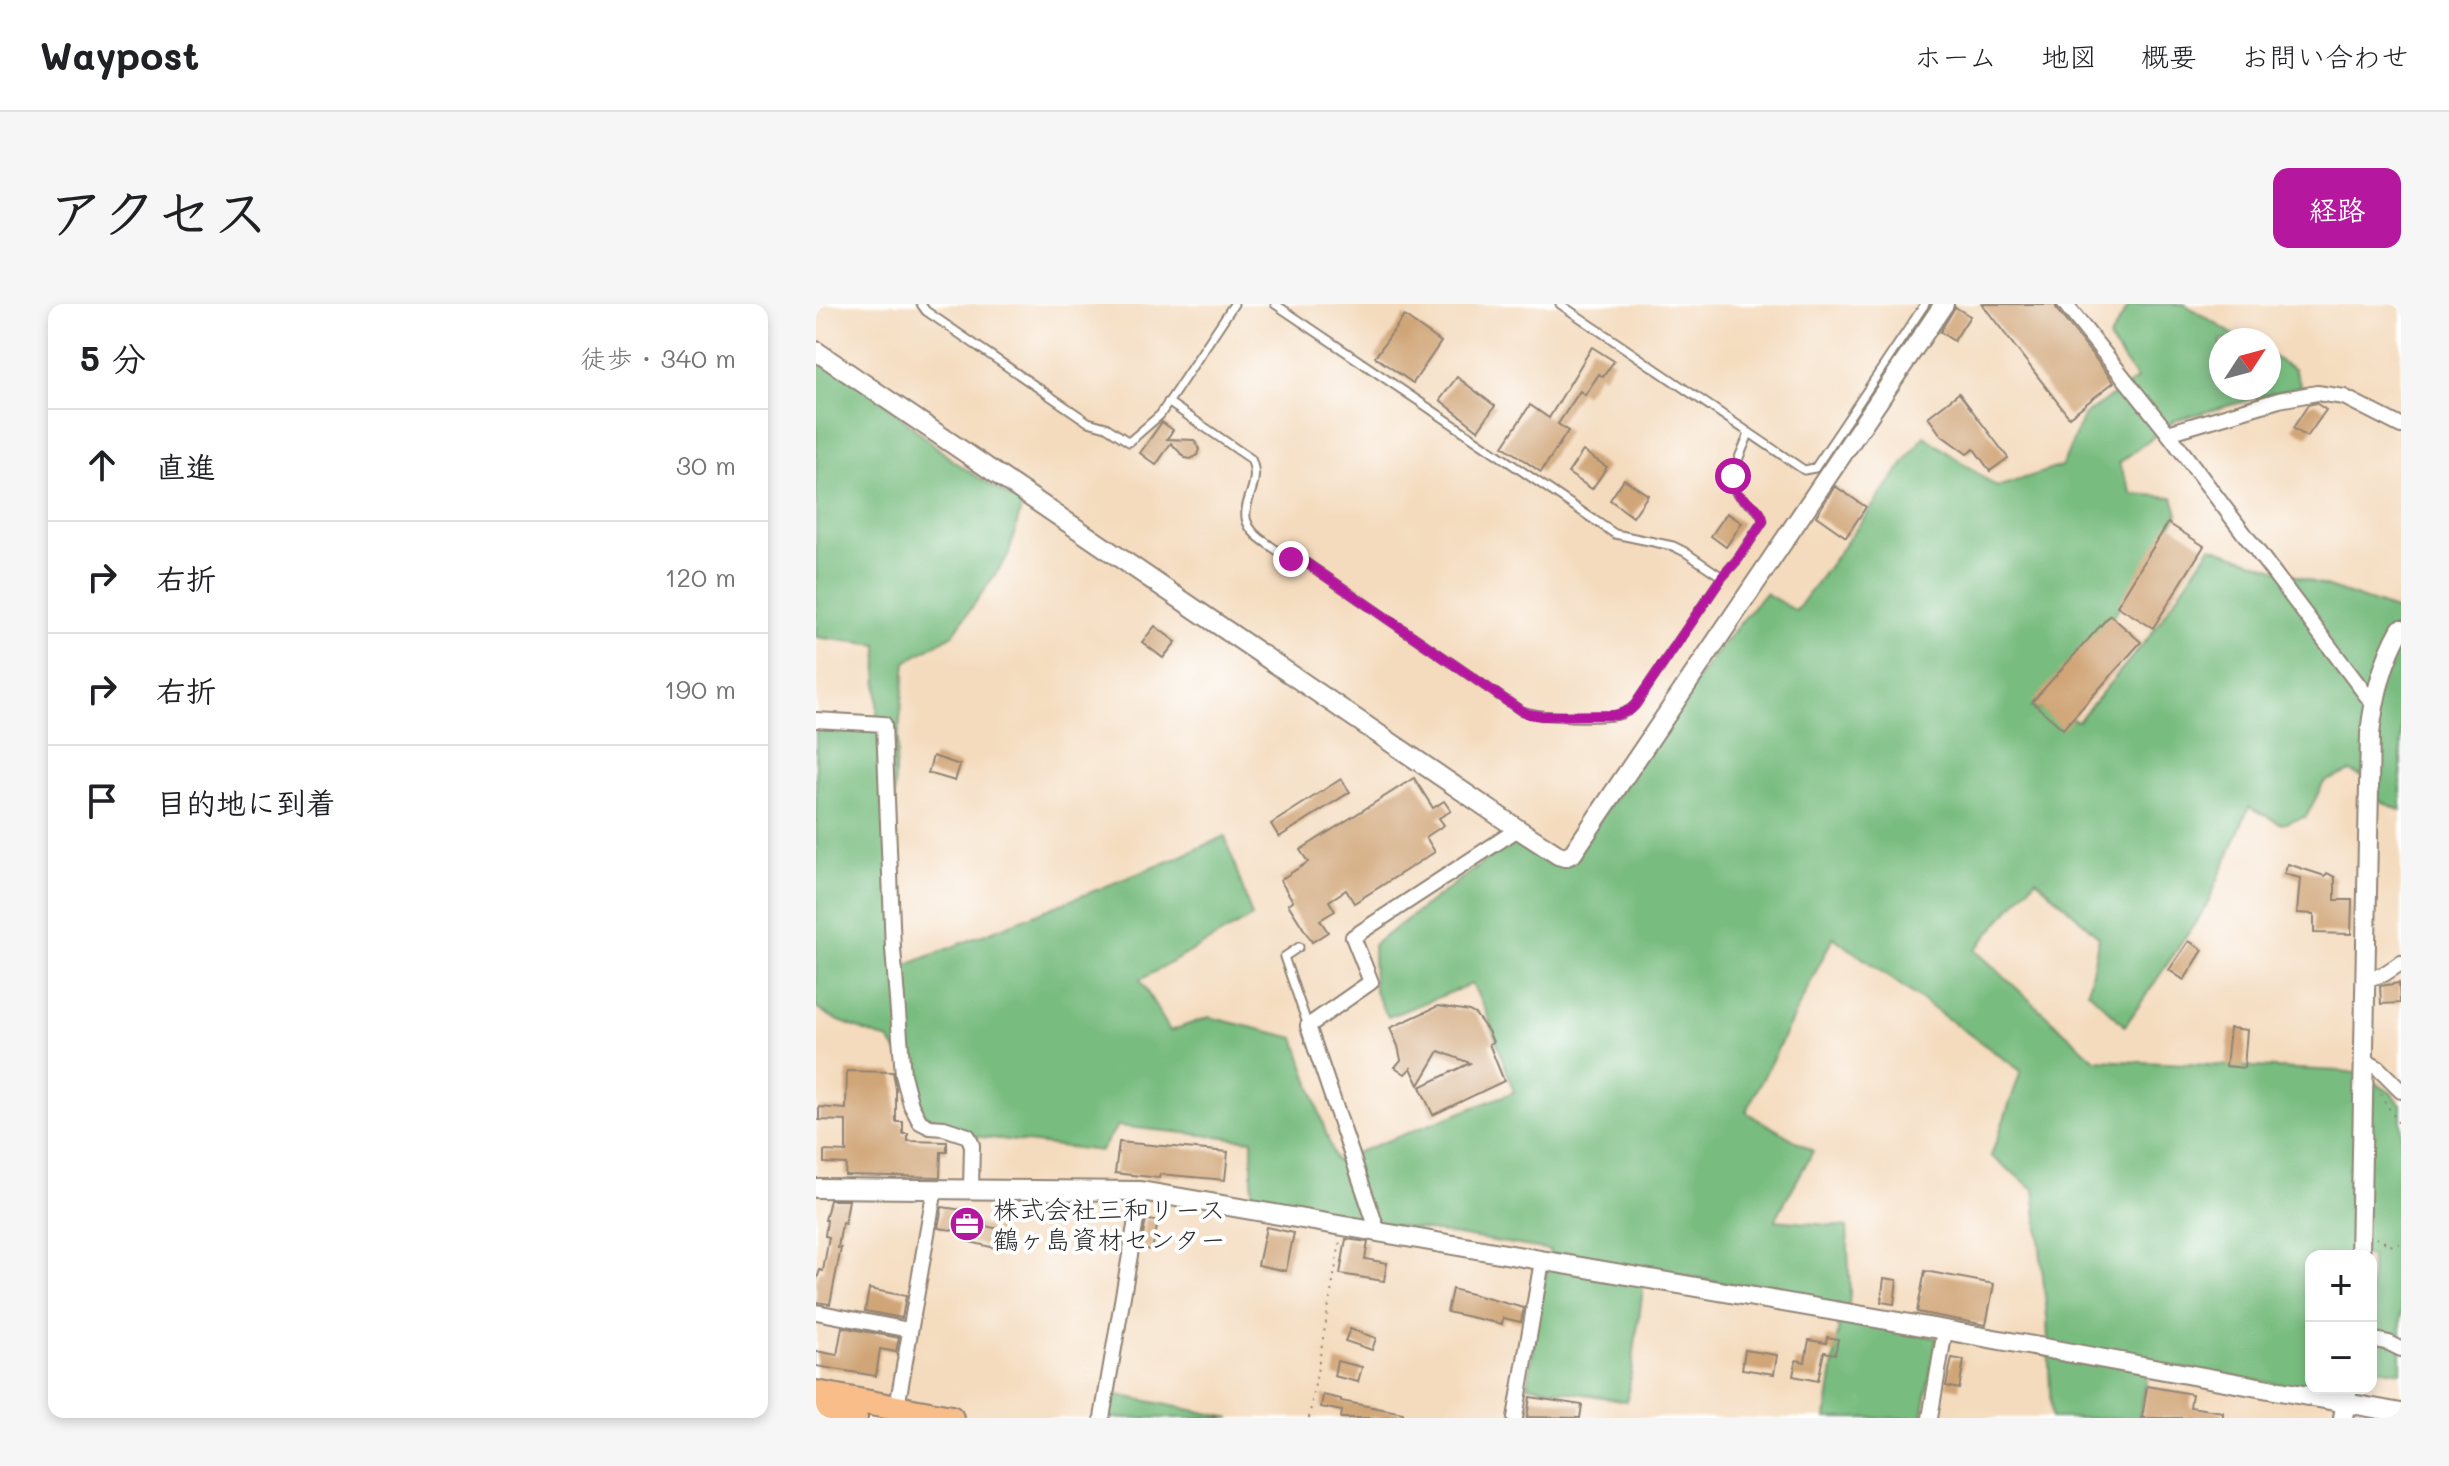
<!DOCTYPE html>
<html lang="ja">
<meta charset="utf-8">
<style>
body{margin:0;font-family:Mali,"Klee One",sans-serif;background:#f6f6f6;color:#202124}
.controls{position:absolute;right:24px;bottom:24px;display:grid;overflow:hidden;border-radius:16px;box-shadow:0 4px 12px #0003}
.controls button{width:72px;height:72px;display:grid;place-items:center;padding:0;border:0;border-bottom:2px solid #e0e0e0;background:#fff;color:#202124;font:40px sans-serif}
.compass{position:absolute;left:1393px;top:24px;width:72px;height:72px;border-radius:50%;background:#fff;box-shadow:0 4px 12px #0003;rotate:54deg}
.stop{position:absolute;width:24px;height:24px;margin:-18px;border:6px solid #b5179e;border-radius:50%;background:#fff}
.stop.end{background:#b5179e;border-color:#fff;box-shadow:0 2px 8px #0008}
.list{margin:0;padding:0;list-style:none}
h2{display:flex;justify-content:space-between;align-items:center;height:104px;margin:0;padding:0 32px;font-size:34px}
h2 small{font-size:26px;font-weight:400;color:#757577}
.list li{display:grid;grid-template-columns:52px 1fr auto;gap:24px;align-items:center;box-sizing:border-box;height:112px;padding:0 32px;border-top:2px solid #e0e0e0}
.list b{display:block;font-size:30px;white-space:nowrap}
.list em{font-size:26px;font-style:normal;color:#757577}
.icon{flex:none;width:44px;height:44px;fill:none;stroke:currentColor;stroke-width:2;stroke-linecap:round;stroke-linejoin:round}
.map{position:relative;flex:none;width:1585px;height:1114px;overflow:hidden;border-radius:16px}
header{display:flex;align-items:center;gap:48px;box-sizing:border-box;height:112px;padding:0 40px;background:#fff;border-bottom:2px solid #e0e0e0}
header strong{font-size:38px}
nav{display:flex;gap:44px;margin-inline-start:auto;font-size:28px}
.intro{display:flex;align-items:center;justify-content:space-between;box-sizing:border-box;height:192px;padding:0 48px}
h1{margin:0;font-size:56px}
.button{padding:20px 36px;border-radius:16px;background:#b5179e;color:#fff;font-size:28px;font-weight:700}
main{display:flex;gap:48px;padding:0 48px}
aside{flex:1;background:#fff;border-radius:16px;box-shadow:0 4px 12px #0003}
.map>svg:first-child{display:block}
.forest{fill:#78bc7f;stroke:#527455;stroke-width:2}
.building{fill:#d0a577}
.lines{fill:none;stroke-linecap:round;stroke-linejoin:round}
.service-casing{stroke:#908374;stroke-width:11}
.minor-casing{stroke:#908374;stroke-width:18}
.tertiary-casing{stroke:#908374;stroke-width:22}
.trunk-casing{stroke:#908374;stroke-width:28}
.path{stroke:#908374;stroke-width:2;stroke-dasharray:2 6;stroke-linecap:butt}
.service{stroke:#fff;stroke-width:7}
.minor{stroke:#fff;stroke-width:14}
.tertiary{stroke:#fff;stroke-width:18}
.trunk{stroke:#f8bd89;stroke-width:24}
.route{stroke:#b5179e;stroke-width:10}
.labels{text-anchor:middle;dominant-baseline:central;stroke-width:8;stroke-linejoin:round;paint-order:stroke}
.poi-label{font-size:26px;fill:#2b2b2b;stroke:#fff;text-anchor:start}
</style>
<header>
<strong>Waypost</strong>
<nav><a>ホーム</a><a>地図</a><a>概要</a><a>お問い合わせ</a></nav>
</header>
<div class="intro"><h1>アクセス</h1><a class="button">経路</a></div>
<main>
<aside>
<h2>5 分<small>徒歩 · 340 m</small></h2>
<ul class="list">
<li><svg class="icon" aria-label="ahead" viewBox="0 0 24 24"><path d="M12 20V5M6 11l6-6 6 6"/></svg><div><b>直進</b></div><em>30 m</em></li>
<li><svg class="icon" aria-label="right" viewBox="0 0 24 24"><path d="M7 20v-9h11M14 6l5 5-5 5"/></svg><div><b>右折</b></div><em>120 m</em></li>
<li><svg class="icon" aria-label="right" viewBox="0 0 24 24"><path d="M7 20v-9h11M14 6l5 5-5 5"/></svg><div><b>右折</b></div><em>190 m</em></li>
<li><svg class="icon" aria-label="arrive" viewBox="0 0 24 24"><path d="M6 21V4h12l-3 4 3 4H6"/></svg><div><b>目的地に到着</b></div></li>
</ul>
</aside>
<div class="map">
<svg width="1585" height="1114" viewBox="0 0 1585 1114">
<rect width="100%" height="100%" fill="#fff"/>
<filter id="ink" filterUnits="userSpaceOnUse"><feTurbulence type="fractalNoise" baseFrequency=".0125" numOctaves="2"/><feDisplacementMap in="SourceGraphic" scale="16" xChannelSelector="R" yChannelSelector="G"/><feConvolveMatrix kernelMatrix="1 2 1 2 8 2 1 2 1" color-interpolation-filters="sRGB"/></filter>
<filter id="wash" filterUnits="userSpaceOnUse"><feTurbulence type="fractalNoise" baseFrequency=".006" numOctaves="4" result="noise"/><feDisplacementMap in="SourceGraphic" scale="32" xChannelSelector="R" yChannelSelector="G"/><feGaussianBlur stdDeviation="1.8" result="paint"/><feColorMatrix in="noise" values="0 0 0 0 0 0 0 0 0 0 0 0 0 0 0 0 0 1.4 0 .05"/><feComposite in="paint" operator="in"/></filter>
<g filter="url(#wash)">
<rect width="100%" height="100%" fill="#f4dbbe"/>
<g class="forest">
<path d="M1314 0H1368L1426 36H1405V84H1453V51L1478 65 1485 82 1359 116 1303 159 1316 190 1357 193 1362 210 1300 309 1216 403 1262 417 1333 333 1395 243 1585 308V507L1563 496 1561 479 1534 467 1508 478 1490 513 1466 520 1433 503 1390 603 1309 722 1272 687 1283 633 1220 575 1159 646 1279 756 1525 767 1546 770 1575 789 1585 800V1068L1555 1063V952H1495V1084H1523L1517 1089 1334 1059 1323 1114H1235L1231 1012 1218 885 1175 852 1205 767 1017 633 930 808 997 847 959 916 1031 923 1034 990 1031 1017 1121 1034 1106 1114H1010L1022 1028 1023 1001 830 964 811 1097 711 1081 734 946 524 912 436 895V836L301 822 285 847 158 832 108 811 96 770 73 736 23 717 0 704V418L61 414 62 341 0 333V55L58 90 137 157 206 201 192 252 137 330 90 358 79 464 78 502 88 662 364 553 409 532 436 613 324 676 354 727 393 713 479 734 519 857 698 788 670 707 656 680 572 713 558 686 557 641 704 531 752 560 897 352 949 289 980 307 1108 132 1181 183 1246 162 1268 111 1321 75 1293 35Z"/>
<path d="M297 1090 415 1114H293Z"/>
</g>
<g id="blocks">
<g class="building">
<path d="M1166 0H1239L1241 6 1298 78 1253 113Z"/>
<path d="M1139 3 1154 12 1138 37 1124 28Z"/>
<path d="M588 12 625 38 597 79 559 53Z"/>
<path d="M776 43 798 57 787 73 783 70 769 91 764 87 742 120 752 127 725 168 687 142 714 101 733 114Z"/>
<path d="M641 73 679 102 662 126 624 96Z"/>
<path d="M1143 89 1192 154 1174 167 1158 145 1151 150 1125 131 1112 113Z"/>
<path d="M1500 99 1510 106 1491 133 1477 124 1492 101Z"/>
<path d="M346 118 357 126 351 135 378 136 383 145 381 151 375 155 369 154 355 139 340 161 324 149Z"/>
<path d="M767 147 791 163 776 185 752 169Z"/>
<path d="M808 175 832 191 817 213 794 196Z"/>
<path d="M1019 182 1050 203 1030 233 1000 212Z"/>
<path d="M911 209 926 219 910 243 895 232Z"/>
<path d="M1352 219 1388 242 1337 324 1301 302Z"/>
<path d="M1294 311 1325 338 1247 425 1216 398Z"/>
<path d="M339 322 360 338 347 354 326 338Z"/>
<path d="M117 452 144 461 139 477 112 469Z"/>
<path d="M598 474 617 504 628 497 635 507 623 514 628 521 610 533 619 548 538 599 530 586 513 597 519 607 504 616 512 628 496 638 472 600 477 597 464 576 492 558 484 546Z"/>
<path d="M525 475 534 488 463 533 455 520Z"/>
<path d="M1472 560 1509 572 1511 569 1519 573V596H1536L1535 630 1498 629V610L1481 609 1484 574 1468 570Z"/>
<path d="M1373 637 1387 646 1368 676 1353 666Z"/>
<path d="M1583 679 1584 699 1565 700 1564 682Z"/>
<path d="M622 702 653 707 659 710 672 727 677 738 673 740 688 777 617 811 604 783 654 759 623 747 603 781 595 764 589 770 579 763 585 756 582 742 574 724Z"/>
<path d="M1414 724 1431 726 1428 764 1410 762Z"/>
<path d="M31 767 77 768 80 785V818H87V830H92V837L131 838V848H125L124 873 29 871 30 860 8 859V847L30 848V817L3 816V803L30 805Z"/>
<path d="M303 838 412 848 409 876 344 870 343 874 299 869Z"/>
<path d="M14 896H33L29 920 26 919 22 944H25L14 1000 0 998V978L4 966 7 967 13 933 9 932 11 916H9Z"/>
<path d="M126 903 147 906 146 917 183 925 179 944 150 937 151 928 122 924Z"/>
<path d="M330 915 342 918 336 946 325 944Z"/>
<path d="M450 923 478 929 470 967 442 961Z"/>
<path d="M530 935 552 938 549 955 571 959 568 977 524 970Z"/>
<path d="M1109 967 1178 980 1170 1021 1101 1008Z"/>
<path d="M1068 974 1081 976 1078 1000 1065 998Z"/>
<path d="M53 985 90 992 86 1014 49 1007Z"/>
<path d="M636 985 708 1004 705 1018 687 1014 686 1020 631 1008Z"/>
<path d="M26 1023 83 1034 80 1048 64 1045 60 1072 0 1062V1047L21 1051Z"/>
<path d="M534 1025 560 1034 556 1046 529 1037Z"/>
<path d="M1011 1033 1022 1035 1019 1050 1008 1048 1002 1077 977 1072 980 1056 989 1058 993 1036 1010 1039Z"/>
<path d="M929 1046 961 1051 958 1070 926 1065Z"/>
<path d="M1136 1054 1148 1056 1143 1085 1130 1082Z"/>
<path d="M521 1057 546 1063 542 1078 518 1072Z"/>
<path d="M1331 1082 1376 1090 1374 1103 1407 1108V1114H1326Z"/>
<path d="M507 1091 525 1095V1097L587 1109V1114H525L526 1107 505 1103Z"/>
<path d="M714 1093 766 1101 764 1114 711 1113Z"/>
</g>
</g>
</g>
<g filter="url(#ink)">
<use href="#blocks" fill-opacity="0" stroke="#908374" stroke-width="2"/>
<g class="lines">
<defs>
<g id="service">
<path d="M105 0 110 7 272 118 290 123 313 138 344 111 418 0"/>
<path d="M459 0 799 230 857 242 869 248 906 273"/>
<path d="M744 0 988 166 999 164 1109 0"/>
<path d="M352 98 435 155C451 189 404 210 452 240 463 248 472 255 486 256L704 406C721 414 783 415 802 411 810 409 814 406 819 401L906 273 922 255 947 217C944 197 911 196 917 172 920 158 928 143 933 129"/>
<path d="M483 643 468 653 492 722"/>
</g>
<g id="minor">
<path d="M1249 0 1352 129 1463 96 1501 89 1528 93 1585 122"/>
<path d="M1352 129 1557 400"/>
<path d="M0 416 68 420 77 645 87 771 95 801 104 818 114 823 128 824 152 832 156 841 155 884"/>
<path d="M1548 676 1568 670 1585 659"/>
<path d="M1546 755 1562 764 1585 787"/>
<path d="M562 928 492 722 555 678 537 633 702 525"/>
<path d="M0 1008 93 1026"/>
<path d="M1555 1035 1573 1039 1585 1045"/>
<path d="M81 1103 119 884"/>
<path d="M286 1114 325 887"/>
<path d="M699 1114 726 957"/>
<path d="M1114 1114 1129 1026"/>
</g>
<g id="tertiary">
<path d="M0 47 702 525 742 551 749 553 757 549 1128 0"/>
<path d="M0 884 325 887 1129 1026 1585 1109"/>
<path d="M1544 952 1554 430C1558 393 1566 358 1585 325"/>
<path d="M1527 1114 1532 1084"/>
</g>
<g id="trunk">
<path d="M0 1089 135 1114"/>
<path d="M0 1107 39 1114"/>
</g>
</defs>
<use href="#service" class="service-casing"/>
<use href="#minor" class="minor-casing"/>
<use href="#tertiary" class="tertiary-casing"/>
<use href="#trunk" class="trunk-casing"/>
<g class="path">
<path d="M1564 790 1585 823"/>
<path d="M1560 934 1577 942 1585 939"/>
<path d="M493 1114 524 938"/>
</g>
<use href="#service" class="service"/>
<use href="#minor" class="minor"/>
<use href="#tertiary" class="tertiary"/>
<use href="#trunk" class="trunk"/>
</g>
</g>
<g class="lines" filter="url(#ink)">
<path class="route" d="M475 255 486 256 704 406 713 410 726 412 800 411 814 406 819 401 906 273 922 255 947 217C943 194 915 200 917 172"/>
</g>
<defs>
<symbol id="office-disc" viewBox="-11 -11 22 22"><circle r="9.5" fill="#b5179e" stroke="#fff"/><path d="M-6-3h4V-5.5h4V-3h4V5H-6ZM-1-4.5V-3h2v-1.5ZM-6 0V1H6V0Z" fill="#fff"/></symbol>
</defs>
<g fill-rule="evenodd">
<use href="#office-disc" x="131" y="900" width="40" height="40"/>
</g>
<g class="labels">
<g class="poi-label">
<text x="177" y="905">株式会社三和リース<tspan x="177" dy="30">鶴ヶ島資材センター</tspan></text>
</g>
</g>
</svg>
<div class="controls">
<button>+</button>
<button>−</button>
</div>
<svg class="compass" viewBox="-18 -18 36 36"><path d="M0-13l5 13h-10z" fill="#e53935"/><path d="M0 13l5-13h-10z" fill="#757577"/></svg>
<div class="stop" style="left:917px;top:172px"></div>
<div class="stop end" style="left:475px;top:255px"></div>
</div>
</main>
